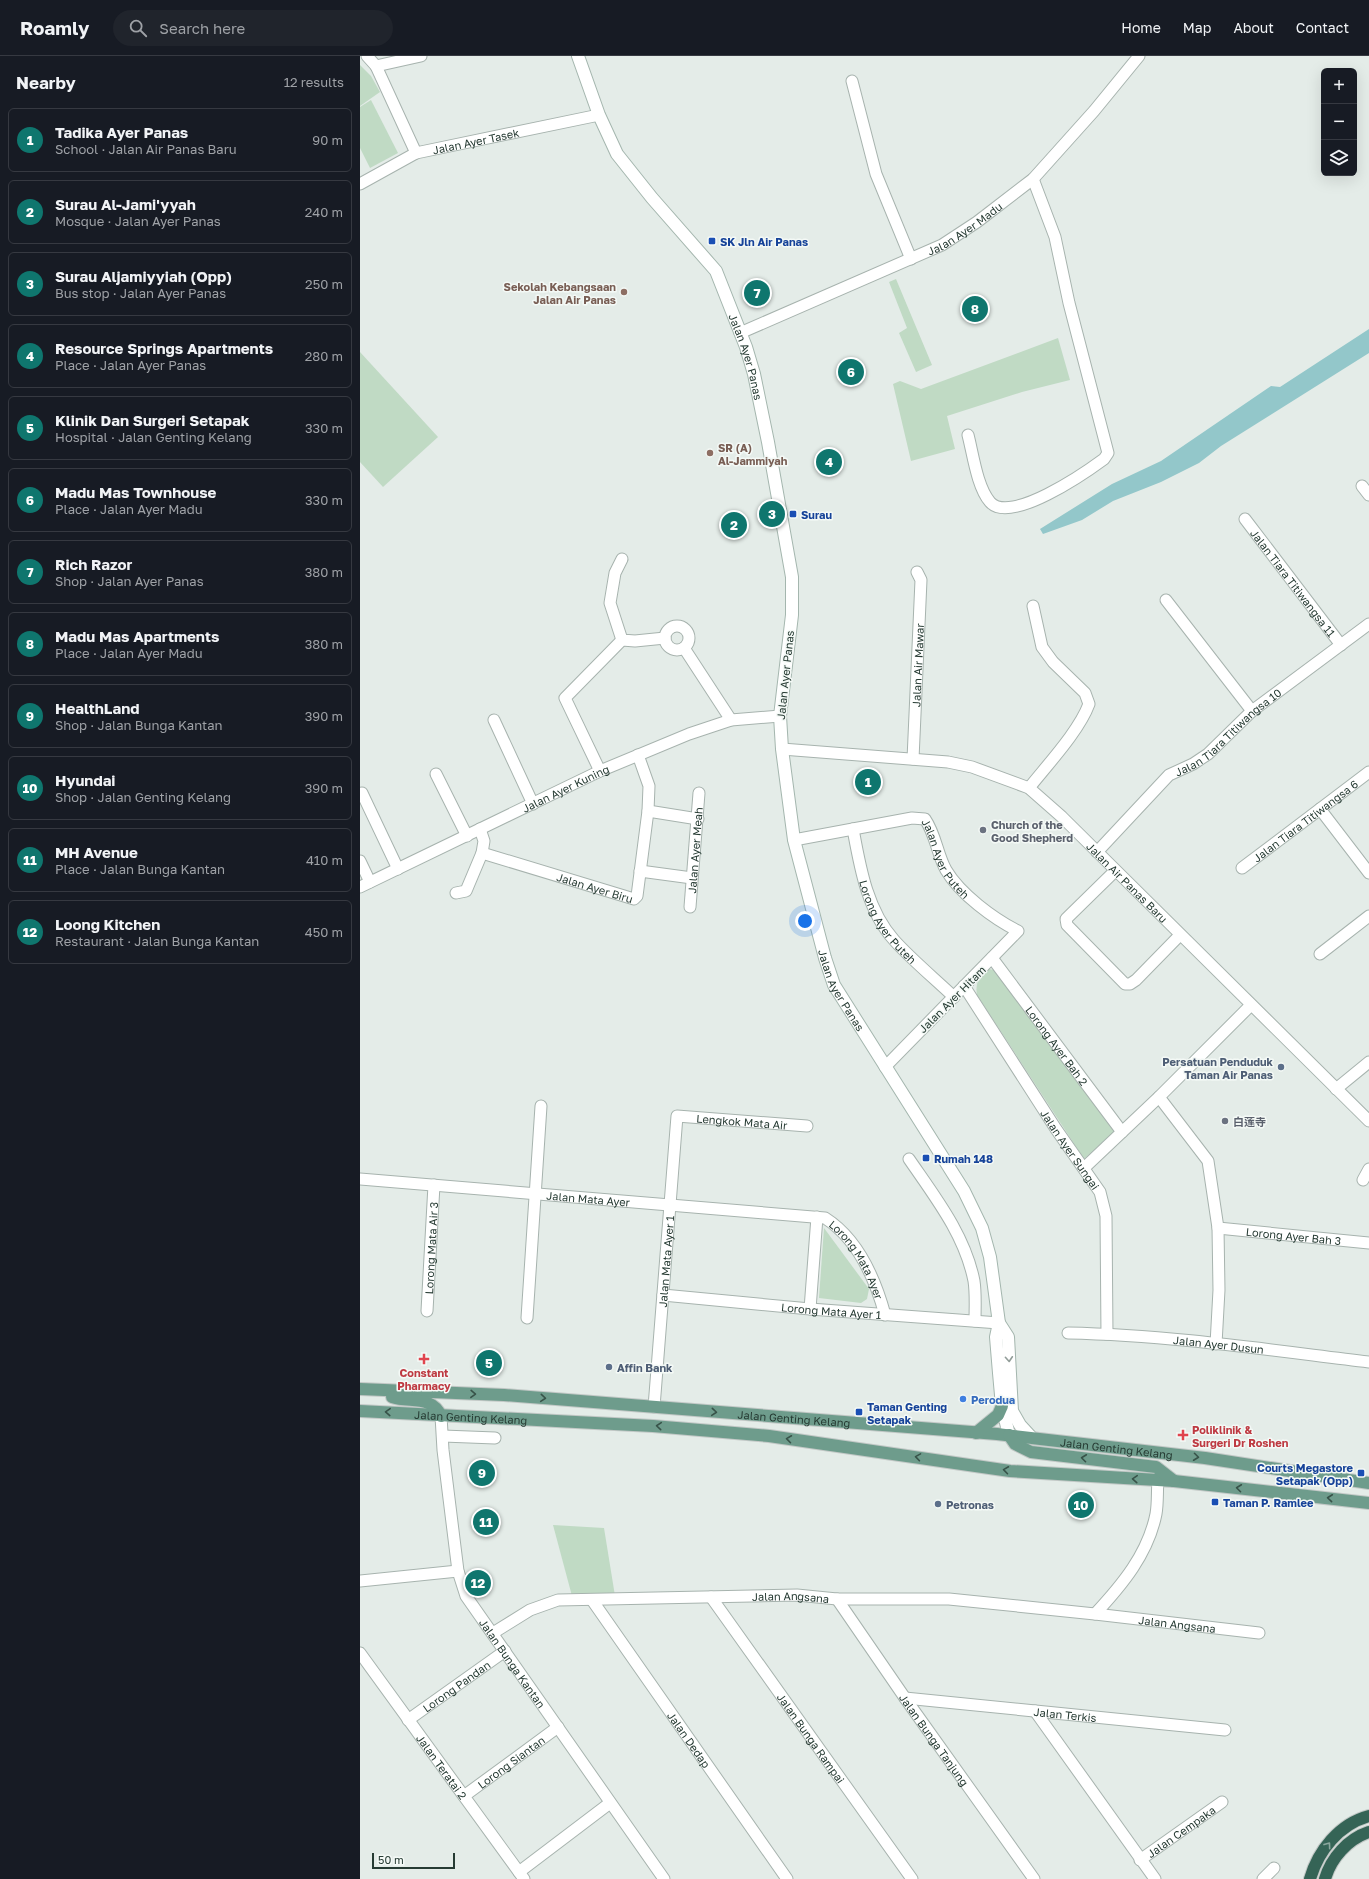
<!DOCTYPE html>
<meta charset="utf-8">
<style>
body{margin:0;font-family:"Golos Text","Noto Sans SC",sans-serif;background:#20242c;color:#f1f3f6}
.controls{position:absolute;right:12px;top:12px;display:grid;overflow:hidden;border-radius:6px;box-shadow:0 4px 16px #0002}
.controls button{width:36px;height:36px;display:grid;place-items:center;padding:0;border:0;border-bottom:1px solid #363941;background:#171b24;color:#f1f3f6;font:20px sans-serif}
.scale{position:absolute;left:12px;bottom:10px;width:83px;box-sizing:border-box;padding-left:4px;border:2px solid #263b33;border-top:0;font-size:11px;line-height:14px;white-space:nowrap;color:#263b33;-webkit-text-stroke:3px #f4f9f6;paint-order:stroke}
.you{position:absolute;left:445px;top:865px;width:14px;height:14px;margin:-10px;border:3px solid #fff;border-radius:50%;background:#1a73e8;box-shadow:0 0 0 6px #1a73e833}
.badge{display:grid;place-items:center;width:26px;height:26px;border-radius:50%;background:#0f766e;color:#fff;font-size:13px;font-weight:700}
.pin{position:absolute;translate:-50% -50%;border:2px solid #fff;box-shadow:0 1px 4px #0006}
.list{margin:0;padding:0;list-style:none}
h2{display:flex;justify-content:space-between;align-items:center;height:52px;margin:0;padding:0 16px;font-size:17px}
h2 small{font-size:13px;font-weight:400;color:#9ea1a6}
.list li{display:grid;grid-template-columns:26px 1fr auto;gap:12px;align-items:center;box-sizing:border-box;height:64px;margin:0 8px 8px;padding:0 8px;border:1px solid #363941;border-radius:6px}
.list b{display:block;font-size:15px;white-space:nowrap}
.list p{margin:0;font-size:13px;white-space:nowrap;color:#9ea1a6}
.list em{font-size:13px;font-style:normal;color:#9ea1a6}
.icon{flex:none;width:22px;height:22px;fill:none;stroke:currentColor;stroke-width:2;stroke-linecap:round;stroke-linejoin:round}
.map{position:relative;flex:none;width:1009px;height:1823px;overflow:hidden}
header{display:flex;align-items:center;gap:24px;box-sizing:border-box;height:56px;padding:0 20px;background:#171b24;border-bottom:1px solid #363941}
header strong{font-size:19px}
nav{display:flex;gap:22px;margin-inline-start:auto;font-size:14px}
.search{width:280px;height:36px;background:#20242c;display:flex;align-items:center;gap:10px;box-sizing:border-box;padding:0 14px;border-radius:22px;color:#9ea1a6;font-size:15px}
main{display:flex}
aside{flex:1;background:#171b24}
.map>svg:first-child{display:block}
.green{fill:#c0dac4}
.water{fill:#93c7ca}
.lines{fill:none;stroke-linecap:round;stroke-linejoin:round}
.street-casing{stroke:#a7b3ae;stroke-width:13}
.secondary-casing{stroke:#a4b6ae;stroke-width:14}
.primary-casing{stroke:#c2c8c6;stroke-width:14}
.highway-casing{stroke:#c2c8c6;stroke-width:14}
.street{stroke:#fff;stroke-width:11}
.secondary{stroke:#fff;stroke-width:12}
.primary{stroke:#6e9c8c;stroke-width:12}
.highway{stroke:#356456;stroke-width:12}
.oneway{stroke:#929d99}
.oneway2{stroke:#385349}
.oneway3{stroke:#8ba79e}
.transit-dot{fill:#1a4fb4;stroke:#f4f9f6;stroke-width:1.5}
.education-dot{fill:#8d6e63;stroke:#f4f9f6;stroke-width:1.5}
.worship-dot{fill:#6b7280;stroke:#f4f9f6;stroke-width:1.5}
.service-dot{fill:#5c6f8a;stroke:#f4f9f6;stroke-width:1.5}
.health-dot{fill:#e0444e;stroke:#f4f9f6;stroke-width:1.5}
.shop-dot{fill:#3f7fe0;stroke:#f4f9f6;stroke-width:1.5}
.labels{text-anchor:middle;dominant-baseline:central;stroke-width:3;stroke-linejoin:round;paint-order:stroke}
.street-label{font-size:11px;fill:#263b33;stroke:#f4f9f6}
.transit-label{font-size:11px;font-weight:bold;fill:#164399;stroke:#f4f9f6;text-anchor:start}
.education-label{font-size:11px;font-weight:bold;fill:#785e54;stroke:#f4f9f6;text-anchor:end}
.worship-label{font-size:11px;font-weight:bold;fill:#5b616d;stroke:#f4f9f6;text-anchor:start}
.service-label{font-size:11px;font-weight:bold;fill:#4e5e75;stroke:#f4f9f6;text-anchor:start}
.health-label{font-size:11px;font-weight:bold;fill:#be3a42;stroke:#f4f9f6}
.shop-label{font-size:11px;font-weight:bold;fill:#366cbe;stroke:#f4f9f6;text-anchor:start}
</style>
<header>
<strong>Roamly</strong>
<div class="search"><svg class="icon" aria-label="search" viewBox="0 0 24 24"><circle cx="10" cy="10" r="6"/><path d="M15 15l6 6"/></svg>Search here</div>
<nav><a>Home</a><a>Map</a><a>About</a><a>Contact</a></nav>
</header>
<main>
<aside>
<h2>Nearby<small>12 results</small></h2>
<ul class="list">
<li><span class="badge">1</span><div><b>Tadika Ayer Panas</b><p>School · Jalan Air Panas Baru</p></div><em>90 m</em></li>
<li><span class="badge">2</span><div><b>Surau Al-Jami'yyah</b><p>Mosque · Jalan Ayer Panas</p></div><em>240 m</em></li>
<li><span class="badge">3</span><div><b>Surau Aljamiyyiah (Opp)</b><p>Bus stop · Jalan Ayer Panas</p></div><em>250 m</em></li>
<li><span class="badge">4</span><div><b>Resource Springs Apartments</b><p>Place · Jalan Ayer Panas</p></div><em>280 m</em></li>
<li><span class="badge">5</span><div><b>Klinik Dan Surgeri Setapak</b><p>Hospital · Jalan Genting Kelang</p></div><em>330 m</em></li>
<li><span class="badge">6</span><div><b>Madu Mas Townhouse</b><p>Place · Jalan Ayer Madu</p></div><em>330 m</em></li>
<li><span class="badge">7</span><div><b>Rich Razor</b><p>Shop · Jalan Ayer Panas</p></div><em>380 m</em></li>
<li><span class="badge">8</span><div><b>Madu Mas Apartments</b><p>Place · Jalan Ayer Madu</p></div><em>380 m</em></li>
<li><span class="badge">9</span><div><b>HealthLand</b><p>Shop · Jalan Bunga Kantan</p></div><em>390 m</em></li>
<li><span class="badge">10</span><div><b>Hyundai</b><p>Shop · Jalan Genting Kelang</p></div><em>390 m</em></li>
<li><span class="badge">11</span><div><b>MH Avenue</b><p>Place · Jalan Bunga Kantan</p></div><em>410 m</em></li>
<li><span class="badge">12</span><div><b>Loong Kitchen</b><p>Restaurant · Jalan Bunga Kantan</p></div><em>450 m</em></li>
</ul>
</aside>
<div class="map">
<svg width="1009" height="1823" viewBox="0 0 1009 1823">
<rect width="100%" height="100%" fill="#e4ece8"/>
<g class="green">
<path d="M0 9 11 20 20 36 0 50Z"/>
<path d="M11 44 38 97 10 112 0 92V51Z"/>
<path d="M536 223 572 309 556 316 539 277 547 272 529 226Z"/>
<path d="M698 282 710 324 662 336 587 360 595 393 551 405 533 328 540 325 561 333Z"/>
<path d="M0 296 78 381 23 431 0 406Z"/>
<path d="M629 913 634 914 641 923 755 1075 724 1103 617 939C615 927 619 920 629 913Z"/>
<path d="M464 1172 509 1233 507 1243 501 1247 459 1242Z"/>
<path d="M193 1469 244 1472 255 1540H212Z"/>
</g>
<path class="water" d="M1009 273V297L861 390 839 407 801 426 753 445 722 464 683 478 680 473 752 428 801 405 911 330 920 331Z"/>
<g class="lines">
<defs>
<g id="street">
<path d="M7 0 16 10 56 97"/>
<path d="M16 10 61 0"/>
<path d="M492 25 516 118 551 203"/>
<path id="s1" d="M0 128 56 97 239 59"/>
<path id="s2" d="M380 277 582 189 617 166 673 123 734 55 779 0"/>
<path d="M608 379C613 398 617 431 630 446 650 469 725 417 744 403L748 397 709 247 695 181 673 123"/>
<path d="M1002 430 1009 439"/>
<path id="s3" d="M885 463 981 589"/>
<path d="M262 503 255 517 250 547 262 584 275 585 305 582"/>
<path d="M806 544 892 655"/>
<circle cx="317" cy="582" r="12"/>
<path d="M324 592 371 664"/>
<path d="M134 664 173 748"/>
<path id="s4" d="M422 693 588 706 612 711 669 732 702 761 1009 1065"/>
<path id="s5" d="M553 703 561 524 557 516"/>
<path d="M240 715 205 642 262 584"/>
<path d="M76 718 107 780"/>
<path d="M669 732C688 708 719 675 729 648L725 637 693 606 682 591 673 550"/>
<path d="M0 738 2 737 38 813"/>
<path d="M960 753 1009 817"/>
<path d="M288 755 338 763"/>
<path id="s6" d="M493 773C500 811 507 854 534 884 552 904 574 922 594 941"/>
<path id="s7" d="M434 784 552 762 565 763C576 779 577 798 586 814 600 838 634 863 658 875L525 1011"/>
<path id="s8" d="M737 796 809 719 833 708 848 698 892 655 1009 568"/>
<path id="s9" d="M122 797 274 843 277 840 288 755 289 730 278 699"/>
<path d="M0 805 10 826"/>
<path id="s10" d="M882 812 1009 716"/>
<path d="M280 815 332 822"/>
<path d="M755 815 706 863 707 869 765 928H770L776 924 820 879"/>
<path id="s11" d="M0 831 240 715 329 678 371 664 420 660"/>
<path d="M96 837 106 835 122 797 124 785 120 773"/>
<path id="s12" d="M330 851 339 737"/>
<path d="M960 898 1009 860"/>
<path id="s13" d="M632 902 762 1076"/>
<path id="s14" d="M604 930 696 1073 740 1136 746 1160 747 1278"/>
<path d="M976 1033 1009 1006"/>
<path d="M799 1041 848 1105 858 1172 859 1234 856 1288"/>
<path d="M549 1103C575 1141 605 1179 614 1225 616 1238 615 1252 615 1265"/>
<path d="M724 1112 799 1041 891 949"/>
<path id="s15" d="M0 1123 465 1162C498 1183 515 1222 525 1259"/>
<path d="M1003 1124 1009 1113"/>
<path id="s16" d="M858 1172 1009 1187"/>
<path id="s17" d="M303 1239 450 1253 639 1267"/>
<path d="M450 1253 457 1161"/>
<path id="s18" d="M67 1255 74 1129"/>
<path d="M167 1262 181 1050"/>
<path id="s19" d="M708 1277C809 1279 909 1294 1009 1306"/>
<path id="s20" d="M294 1351 317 1060 447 1070"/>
<path id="s21" d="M81 1360 83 1394 98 1515 106 1540 304 1823"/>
<path d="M83 1380 135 1382"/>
<path d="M0 1525 98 1515"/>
<path id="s22" d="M351 1541 552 1823"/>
<path id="s23" d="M477 1543 545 1642 674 1823"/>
<path id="s24" d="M232 1544 427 1823"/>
<path d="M735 1558C762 1529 788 1498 796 1458 798 1447 797 1435 798 1424"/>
<path id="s25" d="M133 1577 170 1554 198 1544 437 1539 477 1543H589L735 1558 899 1577"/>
<path id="s26" d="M0 1597 164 1823"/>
<path id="s27" d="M545 1642 865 1674"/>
<path d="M675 1655 795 1823"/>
<path id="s28" d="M48 1664 145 1595"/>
<path id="s29" d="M104 1740 198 1671"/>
<path id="s30" d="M780 1804 862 1746"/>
<path d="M159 1816 250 1747"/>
<path d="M903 1823 914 1812"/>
</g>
<g id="secondary">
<path id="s31" d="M218 0 239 59 257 98 292 142 356 215 386 291 394 318 408 386 432 521V559L420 660 422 693 434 784 465 902 474 929 604 1135 622 1172 630 1201 639 1267 636 1281 639 1317 642 1350 649 1379"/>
<path d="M639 1267 648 1281 652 1355 660 1369 672 1382"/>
</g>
<g id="primary">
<path id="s32" d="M0 1333 144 1339 637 1378 845 1402 1009 1427"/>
<path d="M32 1341C50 1347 72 1339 81 1360"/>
<path id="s33" d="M0 1355 293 1370 409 1380 650 1415 814 1425 1009 1447"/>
<path d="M616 1377 638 1359 642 1350"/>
<path d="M649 1379 655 1388 671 1396 796 1411 814 1425"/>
</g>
<g id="highway">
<path d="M950 1823C958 1795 979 1768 1009 1760"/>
<path d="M965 1823C971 1802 988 1783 1009 1776"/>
</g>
</defs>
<use href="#street" class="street-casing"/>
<use href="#secondary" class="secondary-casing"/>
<use href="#primary" class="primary-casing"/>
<use href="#highway" class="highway-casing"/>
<use href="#street" class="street"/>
<use href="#secondary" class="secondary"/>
<use href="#primary" class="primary"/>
<use href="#highway" class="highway"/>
</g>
<defs><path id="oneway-chevron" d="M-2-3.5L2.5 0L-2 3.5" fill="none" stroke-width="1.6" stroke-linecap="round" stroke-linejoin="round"/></defs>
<use class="oneway" href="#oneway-chevron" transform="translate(649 1303) rotate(86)"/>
<g class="oneway2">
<use href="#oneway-chevron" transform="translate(113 1338) rotate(2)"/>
<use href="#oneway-chevron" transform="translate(183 1342) rotate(5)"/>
<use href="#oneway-chevron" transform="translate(28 1356) rotate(-177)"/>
<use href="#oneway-chevron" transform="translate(354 1356) rotate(5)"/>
<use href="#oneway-chevron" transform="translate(299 1370) rotate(-175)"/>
<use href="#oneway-chevron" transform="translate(429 1383) rotate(-172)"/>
<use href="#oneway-chevron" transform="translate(558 1401) rotate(-171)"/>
<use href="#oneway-chevron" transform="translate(836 1401) rotate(7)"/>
<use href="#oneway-chevron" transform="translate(724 1402) rotate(-173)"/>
<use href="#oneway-chevron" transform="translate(646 1414) rotate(-172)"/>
<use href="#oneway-chevron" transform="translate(775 1423) rotate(-176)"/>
<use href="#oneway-chevron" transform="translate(879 1432) rotate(-173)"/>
<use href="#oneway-chevron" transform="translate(970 1442) rotate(-174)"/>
</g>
<use class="oneway3" href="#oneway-chevron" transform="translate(968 1789) rotate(-54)"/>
<g class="transit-dot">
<rect x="348" y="181" width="8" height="8" rx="2"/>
<rect x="429" y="454" width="8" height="8" rx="2"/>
<rect x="562" y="1098" width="8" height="8" rx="2"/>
<rect x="495" y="1352" width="8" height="8" rx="2"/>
<rect x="997" y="1413" width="8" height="8" rx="2"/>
<rect x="851" y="1442" width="8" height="8" rx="2"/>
</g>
<g class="education-dot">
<circle cx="264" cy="236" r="4"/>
<circle cx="350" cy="397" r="4"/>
</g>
<g class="worship-dot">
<circle cx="623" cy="774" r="4"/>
<circle cx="865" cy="1065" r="4"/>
</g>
<g class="service-dot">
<circle cx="921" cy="1011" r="4"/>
<circle cx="249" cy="1311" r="4"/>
<circle cx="578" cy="1448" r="4"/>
</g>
<g class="health-dot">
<path d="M62 1297h4v4h4v4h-4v4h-4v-4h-4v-4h4z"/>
<path d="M821 1373h4v4h4v4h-4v4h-4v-4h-4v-4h4z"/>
</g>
<circle class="shop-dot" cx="603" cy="1343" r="4"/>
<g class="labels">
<g class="street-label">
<text stroke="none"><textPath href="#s1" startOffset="125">Jalan Ayer Tasek</textPath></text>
<text stroke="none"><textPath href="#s2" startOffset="248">Jalan Ayer Madu</textPath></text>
<text stroke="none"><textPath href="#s31" startOffset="350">Jalan Ayer Panas</textPath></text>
<text stroke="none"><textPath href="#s3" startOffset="80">Jalan Tiara Titiwangsa 11</textPath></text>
<text stroke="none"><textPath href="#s5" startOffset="94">Jalan Air Mawar</textPath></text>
<text transform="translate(425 619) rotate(-84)">Jalan Ayer Panas</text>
<text stroke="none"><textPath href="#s8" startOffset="179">Jalan Tiara Titiwangsa 10</textPath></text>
<text stroke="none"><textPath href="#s11" startOffset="228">Jalan Ayer Kuning</textPath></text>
<text stroke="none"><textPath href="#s10" startOffset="79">Jalan Tiara Titiwangsa 6</textPath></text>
<text stroke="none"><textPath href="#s12" startOffset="57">Jalan Ayer Meah</textPath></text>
<text stroke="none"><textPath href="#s7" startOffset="178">Jalan Ayer Puteh</textPath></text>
<text stroke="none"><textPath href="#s4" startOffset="388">Jalan Air Panas Baru</textPath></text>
<text stroke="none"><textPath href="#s9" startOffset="118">Jalan Ayer Biru</textPath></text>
<text stroke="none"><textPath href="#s6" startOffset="101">Lorong Ayer Puteh</textPath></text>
<text stroke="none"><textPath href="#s31" startOffset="998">Jalan Ayer Panas</textPath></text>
<text transform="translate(592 943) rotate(-45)">Jalan Ayer Hitam</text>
<text stroke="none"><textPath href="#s13" startOffset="109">Lorong Ayer Bah 2</textPath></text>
<text stroke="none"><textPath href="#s20" startOffset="357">Lengkok Mata Air</textPath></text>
<text stroke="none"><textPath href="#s14" startOffset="195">Jalan Ayer Sungai</textPath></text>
<text stroke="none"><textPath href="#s15" startOffset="229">Jalan Mata Ayer</textPath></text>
<text stroke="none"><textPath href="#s16" startOffset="76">Lorong Ayer Bah 3</textPath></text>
<text stroke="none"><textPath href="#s18" startOffset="63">Lorong Mata Air 3</textPath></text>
<text stroke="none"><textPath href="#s20" startOffset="146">Jalan Mata Ayer 1</textPath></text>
<text stroke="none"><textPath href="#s15" startOffset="520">Lorong Mata Ayer</textPath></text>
<text stroke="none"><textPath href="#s17" startOffset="169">Lorong Mata Ayer 1</textPath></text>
<text stroke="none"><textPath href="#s19" startOffset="151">Jalan Ayer Dusun</textPath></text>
<text stroke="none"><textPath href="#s33" startOffset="111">Jalan Genting Kelang</textPath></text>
<text stroke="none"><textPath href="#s32" startOffset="435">Jalan Genting Kelang</textPath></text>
<text stroke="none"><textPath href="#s32" startOffset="759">Jalan Genting Kelang</textPath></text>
<text stroke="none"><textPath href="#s25" startOffset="306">Jalan Angsana</textPath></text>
<text stroke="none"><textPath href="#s25" startOffset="694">Jalan Angsana</textPath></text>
<text stroke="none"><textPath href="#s21" startOffset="264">Jalan Bunga Kantan</textPath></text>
<text stroke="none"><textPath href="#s28" startOffset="59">Lorong Pandan</textPath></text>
<text stroke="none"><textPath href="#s27" startOffset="161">Jalan Terkis</textPath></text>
<text stroke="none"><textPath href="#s22" startOffset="173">Jalan Bunga Rampai</textPath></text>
<text stroke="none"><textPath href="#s24" startOffset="170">Jalan Dedap</textPath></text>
<text stroke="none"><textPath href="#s23" startOffset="171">Jalan Bunga Tanjung</textPath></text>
<text stroke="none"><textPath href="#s29" startOffset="58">Lorong Siantan</textPath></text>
<text stroke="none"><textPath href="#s26" startOffset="140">Jalan Teratai 2</textPath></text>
<text stroke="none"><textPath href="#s30" startOffset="50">Jalan Cempaka</textPath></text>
</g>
<g class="transit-label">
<text x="360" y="185">SK Jln Air Panas</text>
<text x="441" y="458">Surau</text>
<text x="574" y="1102">Rumah 148</text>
<text x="507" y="1350">Taman Genting<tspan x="507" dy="13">Setapak</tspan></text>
<text x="993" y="1411" text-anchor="end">Courts Megastore<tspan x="993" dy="13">Setapak (Opp)</tspan></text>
<text x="863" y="1446">Taman P. Ramlee</text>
</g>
<g class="education-label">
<text x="256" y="230">Sekolah Kebangsaan<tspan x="256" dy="13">Jalan Air Panas</tspan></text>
<text x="358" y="391" text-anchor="start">SR (A)<tspan x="358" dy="13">Al-Jammiyah</tspan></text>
</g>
<g class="worship-label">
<text x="631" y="768">Church of the<tspan x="631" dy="13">Good Shepherd</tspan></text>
<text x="873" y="1065">白莲寺</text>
</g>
<g class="service-label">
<text x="913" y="1005" text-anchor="end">Persatuan Penduduk<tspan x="913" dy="13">Taman Air Panas</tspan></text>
<text x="257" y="1311">Affin Bank</text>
<text x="586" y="1448">Petronas</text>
</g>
<g class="health-label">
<text x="64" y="1316">Constant<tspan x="64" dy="13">Pharmacy</tspan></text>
<text x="832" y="1373" text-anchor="start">Poliklinik &amp;<tspan x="832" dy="13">Surgeri Dr Roshen</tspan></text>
</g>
<g class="shop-label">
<text x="611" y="1343">Perodua</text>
</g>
</g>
</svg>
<div class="controls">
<button>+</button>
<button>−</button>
<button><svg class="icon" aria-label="layers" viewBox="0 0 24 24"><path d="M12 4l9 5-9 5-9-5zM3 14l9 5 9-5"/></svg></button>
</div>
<div class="scale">50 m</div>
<div class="you"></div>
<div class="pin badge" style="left:508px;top:726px">1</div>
<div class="pin badge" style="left:374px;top:469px">2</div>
<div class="pin badge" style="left:412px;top:458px">3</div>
<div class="pin badge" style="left:469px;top:406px">4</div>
<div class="pin badge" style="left:129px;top:1307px">5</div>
<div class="pin badge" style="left:491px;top:316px">6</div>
<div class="pin badge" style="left:397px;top:237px">7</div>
<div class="pin badge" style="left:615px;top:253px">8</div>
<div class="pin badge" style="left:122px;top:1417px">9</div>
<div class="pin badge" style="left:721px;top:1449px">10</div>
<div class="pin badge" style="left:126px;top:1466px">11</div>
<div class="pin badge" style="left:118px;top:1527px">12</div>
</div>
</main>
